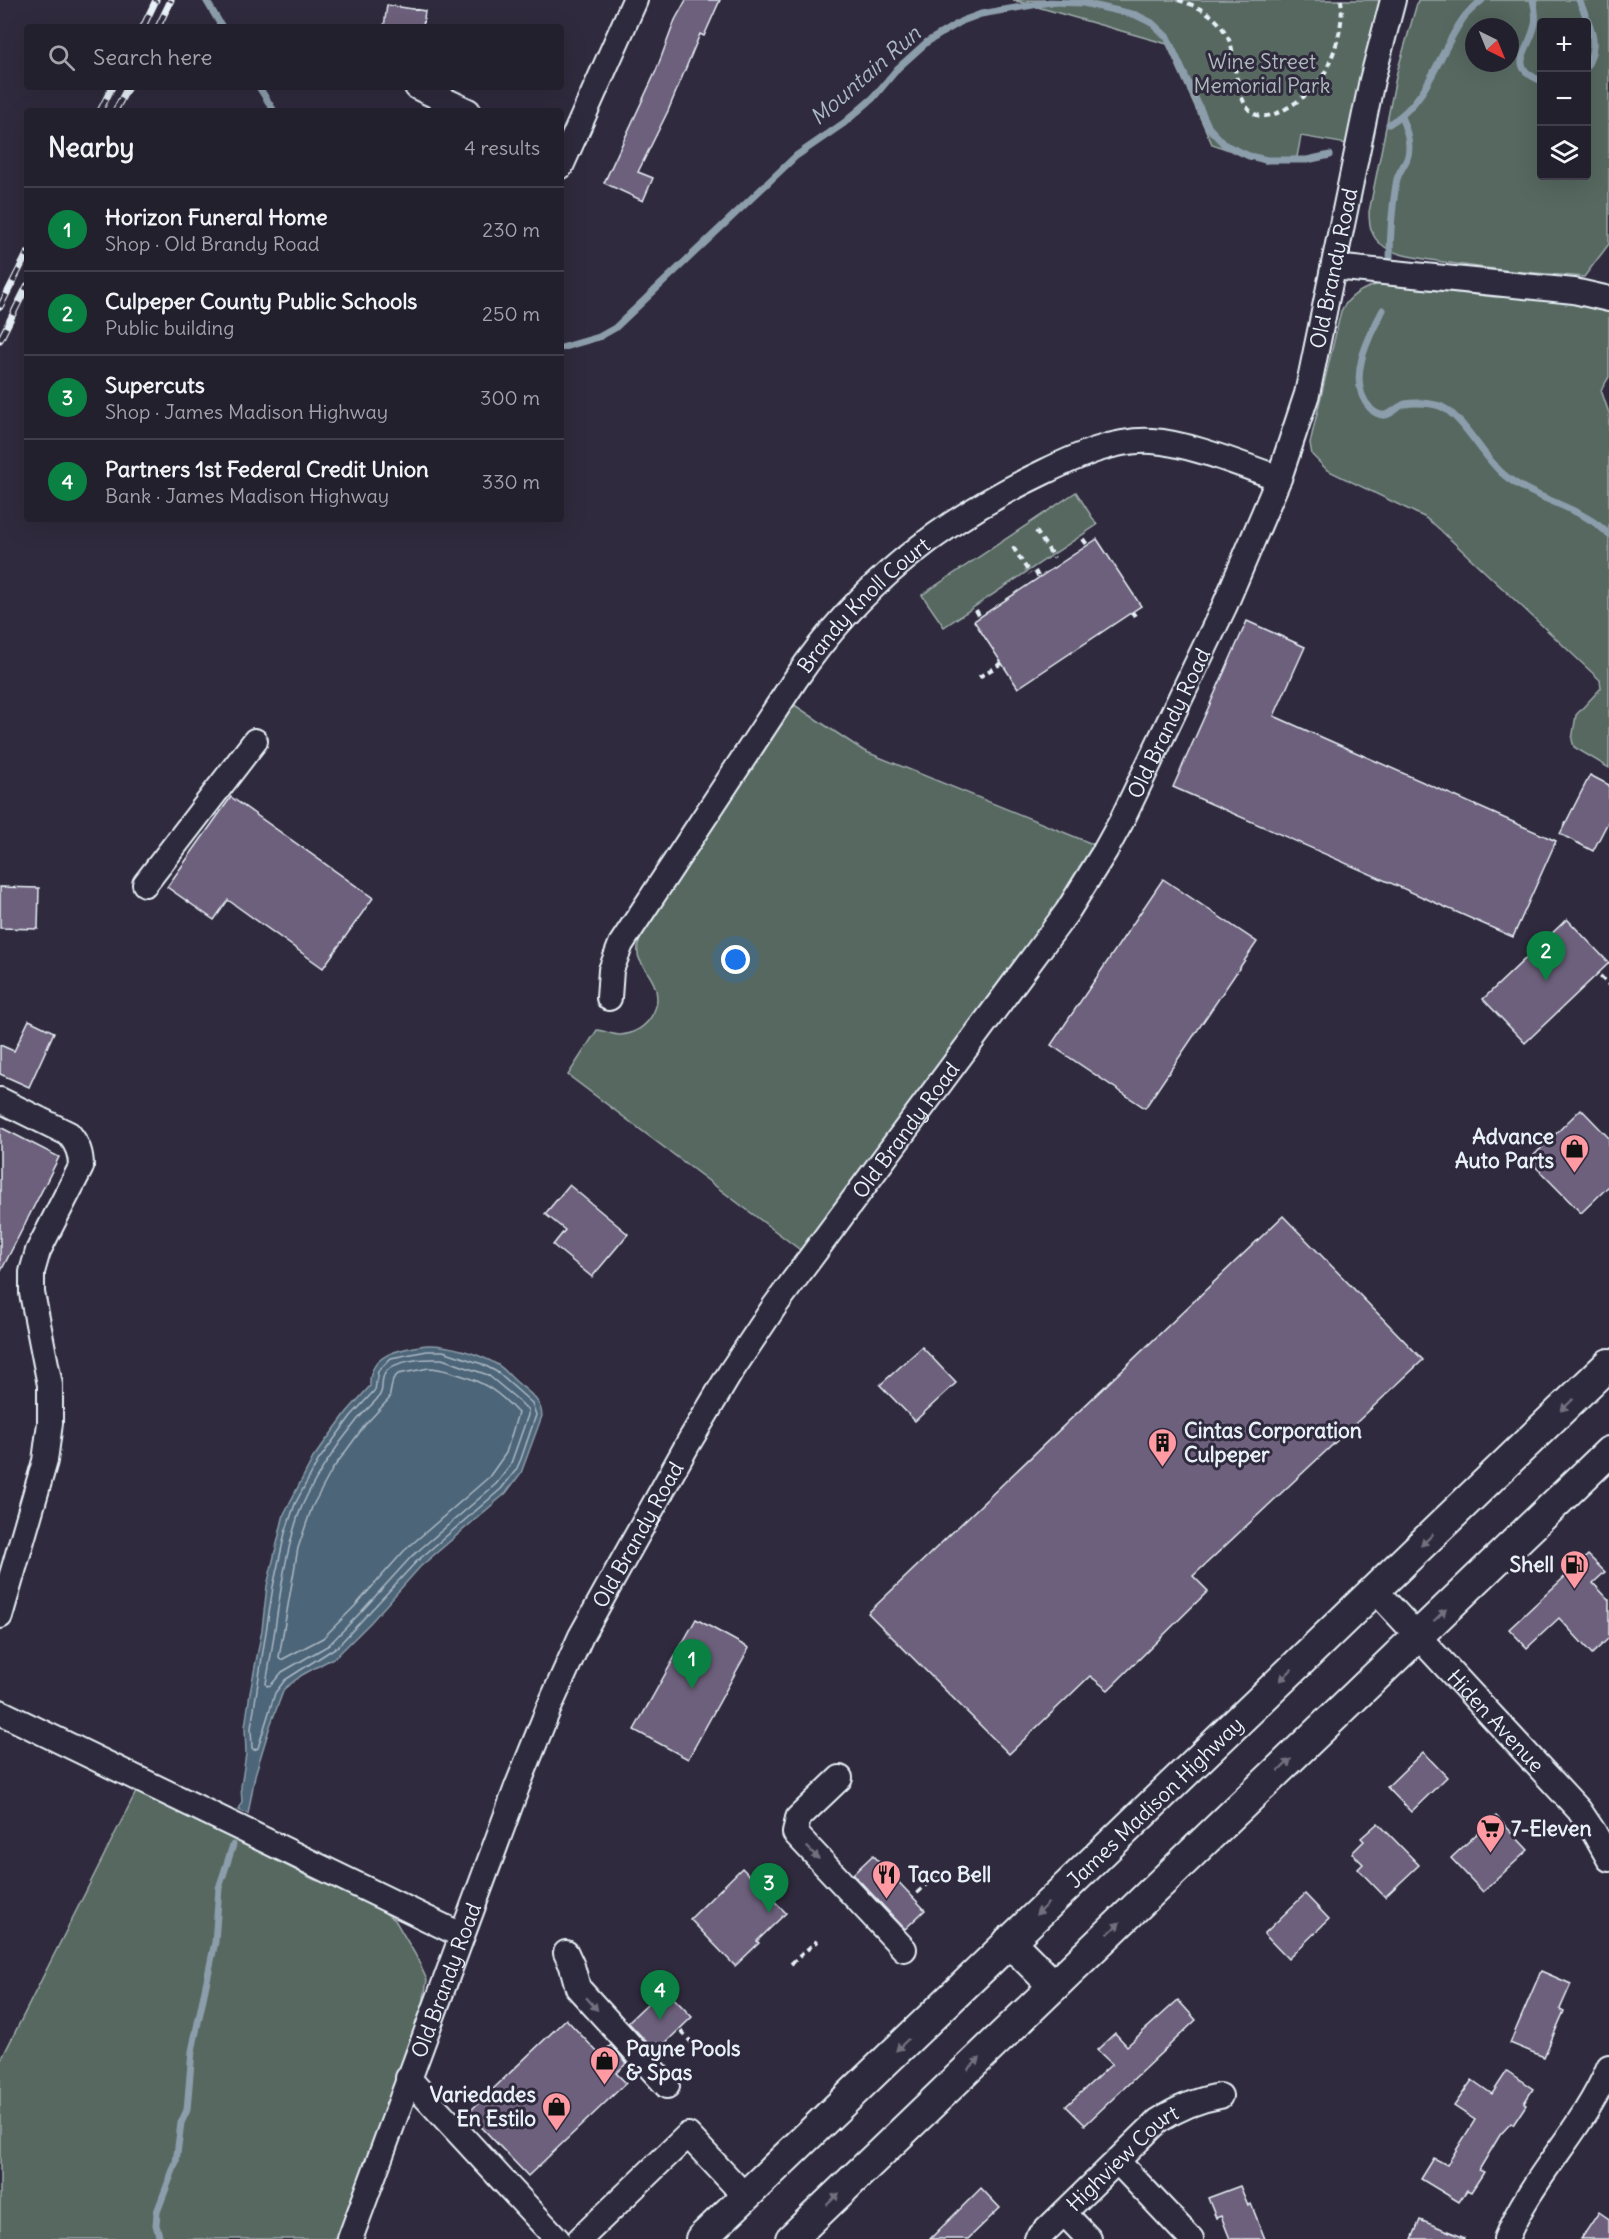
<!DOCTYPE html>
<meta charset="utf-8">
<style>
body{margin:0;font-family:Delius,sans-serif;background:#2b2836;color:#f1f3f6}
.controls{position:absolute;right:18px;top:18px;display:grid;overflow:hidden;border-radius:6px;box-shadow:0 6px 24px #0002}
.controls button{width:54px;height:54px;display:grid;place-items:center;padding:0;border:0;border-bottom:2px solid #403e4a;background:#23202e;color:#f1f3f6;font:30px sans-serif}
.compass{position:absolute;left:1465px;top:18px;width:54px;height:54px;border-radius:50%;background:#23202e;box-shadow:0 6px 24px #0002;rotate:137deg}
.you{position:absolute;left:736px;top:960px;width:21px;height:21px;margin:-15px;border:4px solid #fff;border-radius:50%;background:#1a73e8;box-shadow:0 0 0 9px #1a73e833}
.badge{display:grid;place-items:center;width:39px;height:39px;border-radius:50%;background:#0b8043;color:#fff;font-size:20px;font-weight:700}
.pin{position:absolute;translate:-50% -50px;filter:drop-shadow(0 2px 3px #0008)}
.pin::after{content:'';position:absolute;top:32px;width:21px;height:18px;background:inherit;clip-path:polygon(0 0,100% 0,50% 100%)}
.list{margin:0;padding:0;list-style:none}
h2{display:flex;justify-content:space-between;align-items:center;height:78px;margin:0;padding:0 24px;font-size:26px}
h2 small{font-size:20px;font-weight:400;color:#a3a3aa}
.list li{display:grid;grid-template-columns:39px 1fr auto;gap:18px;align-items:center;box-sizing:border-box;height:84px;padding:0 24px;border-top:2px solid #403e4a}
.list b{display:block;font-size:22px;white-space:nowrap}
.list p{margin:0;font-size:20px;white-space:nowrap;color:#a3a3aa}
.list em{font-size:20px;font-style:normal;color:#a3a3aa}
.icon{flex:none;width:33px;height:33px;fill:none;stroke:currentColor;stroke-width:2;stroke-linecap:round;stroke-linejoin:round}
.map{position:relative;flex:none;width:1609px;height:2239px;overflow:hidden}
.search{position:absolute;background:#23202e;box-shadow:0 6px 24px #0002;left:24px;top:24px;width:540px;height:66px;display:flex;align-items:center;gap:15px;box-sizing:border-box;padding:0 21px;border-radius:6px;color:#a3a3aa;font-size:22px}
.panel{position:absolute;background:#23202e;box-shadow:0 6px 24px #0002;left:24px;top:108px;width:540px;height:414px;border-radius:6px}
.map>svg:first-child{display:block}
.green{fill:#566861;stroke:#9facac;stroke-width:1.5;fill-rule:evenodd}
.water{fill:#4e6578;stroke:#8c9dab;stroke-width:1.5}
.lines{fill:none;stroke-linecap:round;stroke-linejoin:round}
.shore{stroke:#aab9c5;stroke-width:1.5}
.stream{stroke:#8c9dab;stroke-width:7}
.building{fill:#6d607c;stroke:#e8f1f8;stroke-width:1.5}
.minor-casing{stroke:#e8f1f8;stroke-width:28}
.major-casing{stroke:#e8f1f8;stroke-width:34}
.path{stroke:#e8f1f8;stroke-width:4;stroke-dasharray:6 4.5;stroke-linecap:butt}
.minor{stroke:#2f2a3d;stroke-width:24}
.major{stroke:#2f2a3d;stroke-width:30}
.rail-casing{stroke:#e8f1f8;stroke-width:7}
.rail{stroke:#2f2a3d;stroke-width:4.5;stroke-dasharray:14;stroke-linecap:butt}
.oneway{fill:#70707e}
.labels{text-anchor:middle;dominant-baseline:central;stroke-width:6;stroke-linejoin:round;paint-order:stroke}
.park-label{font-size:21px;fill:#aebabc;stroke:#2f2a3d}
.street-label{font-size:21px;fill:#e8f1f8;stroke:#2f2a3d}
.poi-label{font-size:21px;font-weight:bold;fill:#e8f1f8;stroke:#2f2a3d;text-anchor:start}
.water-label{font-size:22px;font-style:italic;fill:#aab9c5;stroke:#2f2a3d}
</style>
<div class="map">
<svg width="1609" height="2239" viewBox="0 0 1609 2239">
<rect width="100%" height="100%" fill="#2f2a3d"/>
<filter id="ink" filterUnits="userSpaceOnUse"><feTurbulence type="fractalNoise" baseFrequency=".0167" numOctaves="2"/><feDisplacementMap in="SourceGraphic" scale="12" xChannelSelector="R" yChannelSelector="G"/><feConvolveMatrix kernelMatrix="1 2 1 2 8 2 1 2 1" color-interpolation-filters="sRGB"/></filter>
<g filter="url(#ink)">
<g class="green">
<path d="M1013 0H1382L1347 144 1301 136 1297 157 1265 163 1212 144 1167 44Z"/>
<path d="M1418 0H1609V244L1584 277C1533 273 1482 269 1431 260 1415 257 1396 256 1382 245 1371 237 1369 225 1369 212L1397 72ZM1542 22H1586V176H1542ZM1474 27H1510V63H1474Z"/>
<path d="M1379 284 1495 297 1571 299 1609 309V377L1601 390 1609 413V768L1574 747 1572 740 1576 715 1601 688 1600 680 1436 526 1424 517 1327 470 1312 455 1310 443 1341 311C1349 295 1363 288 1379 284Z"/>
<path d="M1076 492 1097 525 944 627 922 595Z"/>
<path d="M793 704 864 751 1095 845 1080 876 803 1252 568 1075 597 1030C605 1031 613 1035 620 1035 646 1033 664 1008 654 984 646 965 631 960 641 937Z"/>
<path d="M137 1790 315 1880 338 1886 370 1903 395 1920 415 1954 427 1980 422 2010 407 2046 346 2239H0V2062Z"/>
</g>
<path class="water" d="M427 1345C447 1344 480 1354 498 1365 506 1370 511 1378 519 1384 530 1393 541 1400 542 1416L521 1473 506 1493 420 1567 371 1622 337 1656 302 1675 284 1689 270 1726 255 1775 248 1814 239 1810 242 1801 241 1787 246 1754 245 1727 250 1693 262 1630 267 1586 284 1514 313 1458 347 1412 370 1386C368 1353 401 1349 427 1345Z"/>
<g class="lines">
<g class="shore">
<path d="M427 1351H443L482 1364 497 1372 532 1403 536 1415 521 1459 516 1470 501 1489 416 1562 338 1646 285 1680 275 1693 258 1748 254 1750 252 1748 251 1728 273 1587 285 1533 295 1504 318 1461 351 1416 375 1390 378 1371 391 1358Z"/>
<path d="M432 1359H442L488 1375 518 1400 528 1410V1415L510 1466 496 1484 411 1557 360 1613 329 1645 282 1672 271 1685 267 1686 266 1683C277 1628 280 1570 298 1516 309 1485 337 1445 358 1419 364 1412 371 1406 377 1399 384 1391 381 1386 383 1378 387 1361 419 1359 432 1359Z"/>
<path d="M429 1368C439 1368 447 1371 457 1374 484 1382 499 1392 518 1413L506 1453 489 1477 404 1551 354 1607 323 1638 281 1660 279 1657 298 1548 312 1507 332 1470 365 1425 389 1399 393 1379 398 1374Z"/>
</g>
<g class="stream">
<path d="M206 0 222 27"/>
<path d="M1533 0C1535 8 1537 20 1534 28 1528 52 1506 67 1542 81"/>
<path d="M1579 0C1590 26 1601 41 1586 68"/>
<path d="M259 87 274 111"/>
<path d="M1389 124C1430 101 1438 52 1465 16 1470 10 1477 5 1482 0"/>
<path d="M1390 260C1390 235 1392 209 1396 184 1397 175 1401 170 1405 163 1413 149 1407 130 1401 117"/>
<path d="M1383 310C1369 336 1345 381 1370 408 1373 412 1380 416 1385 415 1393 414 1398 406 1405 404 1415 402 1433 403 1442 407 1462 416 1484 458 1503 474 1533 500 1584 507 1609 535"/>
<path d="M561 348 599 337 615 328 796 156 844 123 873 98 898 68 927 42 962 21 981 14 1050 2 1083 3 1136 15 1152 23 1167 37 1209 128 1225 145 1249 156 1267 160H1307L1330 155"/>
<path d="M160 2239 156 2225 157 2212 176 2162 181 2123 187 2110 192 2051 215 1942 219 1888 233 1845"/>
</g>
</g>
<g class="building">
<path d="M686 0H720L704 36 700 34 668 111 638 172 653 178 643 201 604 183 656 71 675 20Z"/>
<path d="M387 5 425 11 423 27H384Z"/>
<path d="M1097 539 1141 606 1018 688 974 621Z"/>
<path d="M1247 621 1305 647 1274 716 1556 841 1513 937 1173 787Z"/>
<path d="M1590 775 1609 785V820L1593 851 1560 834Z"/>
<path d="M231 797 373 898 323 968 228 900 214 920 167 887Z"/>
<path d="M1163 879 1257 942 1145 1108 1051 1045Z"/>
<path d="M0 887 39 888 38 929 0 928Z"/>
<path d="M1567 919 1609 963 1525 1043 1483 999Z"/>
<path d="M29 1020 54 1032 29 1087 0 1074V1045L14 1051Z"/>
<path d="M1581 1109 1609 1138V1186L1581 1213 1529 1160Z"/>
<path d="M0 1127 59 1157 0 1273Z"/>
<path d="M569 1185 628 1234 592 1277 553 1245 565 1230 545 1214Z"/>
<path d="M1283 1216 1423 1360 1193 1576 1208 1591 1108 1690 1090 1676 1009 1754 868 1613Z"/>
<path d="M922 1347 956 1383 915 1421 880 1385Z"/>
<path d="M1588 1555 1605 1572 1593 1583 1609 1600V1638L1592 1654 1559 1618 1527 1648 1509 1629Z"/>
<path d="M696 1619 749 1648 688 1759 634 1730Z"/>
<path d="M1423 1752 1447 1777 1411 1812 1387 1787Z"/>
<path d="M1496 1816 1528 1850 1483 1892 1451 1858Z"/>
<path d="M1378 1823 1419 1865 1385 1897 1358 1869 1363 1864 1352 1853 1364 1841 1361 1838Z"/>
<path d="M873 1855 925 1910 905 1929 853 1874Z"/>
<path d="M742 1868 786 1913 757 1941 759 1943 735 1966 690 1919Z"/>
<path d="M1305 1894 1329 1919 1288 1959 1264 1934Z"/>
<path d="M1541 1971 1571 1984 1560 2009 1564 2011 1544 2057 1510 2043Z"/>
<path d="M664 1988 692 2017 656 2052 628 2022Z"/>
<path d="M1178 2000 1196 2020 1085 2125 1066 2106 1112 2064 1097 2050 1115 2033 1127 2046Z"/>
<path d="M566 2019 600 2055 611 2045 627 2063 616 2073 626 2083 528 2176 468 2113Z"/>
<path d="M1507 2071 1533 2089 1524 2103 1526 2105 1513 2125 1511 2123 1500 2135 1479 2170 1484 2172 1471 2192 1467 2190 1459 2202 1421 2179 1434 2158 1447 2165 1475 2120 1454 2106 1472 2080 1492 2094Z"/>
<path d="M1240 2186 1248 2205 1251 2204 1265 2239H1230L1221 2216 1216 2218 1208 2198Z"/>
<path d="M981 2188 1000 2208 968 2239H930Z"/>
<path d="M1599 2212 1609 2219V2239H1581Z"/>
<path d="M1420 2220 1465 2238V2239H1412Z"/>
</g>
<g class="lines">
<defs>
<g id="minor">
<path d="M417 87 468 111"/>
<path d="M561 166 635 0"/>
<path d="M1334 267 1574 291 1609 299"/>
<path d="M145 884 255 741"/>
<path id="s1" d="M609 998 611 970 621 944 795 680C858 586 941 521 1044 472 1077 456 1114 439 1152 441 1189 443 1244 466 1279 478"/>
<path d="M0 1100 69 1134C78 1145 81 1154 81 1167L38 1251 32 1272V1293L50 1385V1423L45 1461 0 1616"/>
<path id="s2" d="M1375 1590 1579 1810 1595 1834 1609 1859"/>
<path d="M0 1712 461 1935"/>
<path d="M840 1778 798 1818 795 1833 904 1949"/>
<path d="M566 1953 572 1966 578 1988 667 2086"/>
<path d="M408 2078 557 2239"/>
<path d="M1117 2161 1191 2239"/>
<path d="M1064 2213 1089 2239"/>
<path id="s3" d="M350 2239 517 1787 548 1710 581 1636 689 1442 730 1373 774 1307 1067 912 1105 851 1121 822 1225 605 1279 478 1307 394 1372 80 1393 0"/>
<path d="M580 2239 688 2135 745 2196"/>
<path id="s4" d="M1037 2239 1158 2121C1178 2108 1196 2100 1220 2096"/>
<path d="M1506 2239C1531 2177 1583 2130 1609 2067"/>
</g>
<g id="major">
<path d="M1009 1941 1054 1986"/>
<path id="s5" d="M701 2239 1609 1364"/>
<path d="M791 2239 1609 1452"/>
</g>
</defs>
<use href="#minor" class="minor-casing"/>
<use href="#major" class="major-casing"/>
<g class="path">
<path d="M1178 0C1196 6 1212 12 1223 29 1226 34 1229 39 1231 45 1238 74 1236 139 1287 108 1304 98 1320 85 1328 66 1337 46 1344 22 1341 0"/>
<path d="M1036 531 1054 558"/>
<path d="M1083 539 1088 546"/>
<path d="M1013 547 1030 574"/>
<path d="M1035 571 1039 578"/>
<path d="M976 610 980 617"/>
<path d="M1132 612 1135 616"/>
<path d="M979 677 1002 663"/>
<path d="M1600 976 1609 985"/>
<path d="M917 1893 941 1872"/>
<path d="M791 1964 817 1941"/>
<path d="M681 2031 701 2053"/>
</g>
<use href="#minor" class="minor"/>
<use href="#major" class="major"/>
<defs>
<g id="rail">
<path d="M143 27 156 0"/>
<path d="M158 27 171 0"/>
<path d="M100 111 112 87"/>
<path d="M115 111 128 87"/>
<path d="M0 307 27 254"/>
<path d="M0 340 27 286"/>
</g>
</defs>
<use href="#rail" class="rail-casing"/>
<use href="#rail" class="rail"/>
</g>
<defs><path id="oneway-solid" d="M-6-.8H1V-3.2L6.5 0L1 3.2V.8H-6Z" transform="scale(1.5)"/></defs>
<g class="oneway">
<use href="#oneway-solid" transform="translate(1567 1405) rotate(136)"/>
<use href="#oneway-solid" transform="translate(1427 1540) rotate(136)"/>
<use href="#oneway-solid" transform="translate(1440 1615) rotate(-44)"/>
<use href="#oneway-solid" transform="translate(1286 1675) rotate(136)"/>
<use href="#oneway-solid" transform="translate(1285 1765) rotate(-44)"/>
<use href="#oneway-solid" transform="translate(813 1853) rotate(46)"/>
<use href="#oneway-solid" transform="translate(1042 1909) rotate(136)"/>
<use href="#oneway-solid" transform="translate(1114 1928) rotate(-44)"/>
<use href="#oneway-solid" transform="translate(592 2004) rotate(49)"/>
<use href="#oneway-solid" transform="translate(902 2045) rotate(136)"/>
<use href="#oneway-solid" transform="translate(974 2064) rotate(-44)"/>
<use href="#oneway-solid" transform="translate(833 2199) rotate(-44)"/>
</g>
</g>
<defs>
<symbol id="shop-pin" viewBox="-11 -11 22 30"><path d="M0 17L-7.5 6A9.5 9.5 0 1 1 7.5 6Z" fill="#ff9aa2" stroke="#2f2a3d"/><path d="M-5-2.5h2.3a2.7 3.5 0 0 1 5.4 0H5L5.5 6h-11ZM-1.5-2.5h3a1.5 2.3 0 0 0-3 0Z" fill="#111"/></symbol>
<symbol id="building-pin" viewBox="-11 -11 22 30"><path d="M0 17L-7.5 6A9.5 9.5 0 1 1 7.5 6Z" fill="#ff9aa2" stroke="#2f2a3d"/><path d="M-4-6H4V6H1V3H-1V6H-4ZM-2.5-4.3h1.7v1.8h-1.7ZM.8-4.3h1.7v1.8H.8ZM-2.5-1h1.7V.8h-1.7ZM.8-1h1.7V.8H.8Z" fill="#111"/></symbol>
<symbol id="fuel-pin" viewBox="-11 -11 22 30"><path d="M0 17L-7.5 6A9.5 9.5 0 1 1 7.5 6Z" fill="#ff9aa2" stroke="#2f2a3d"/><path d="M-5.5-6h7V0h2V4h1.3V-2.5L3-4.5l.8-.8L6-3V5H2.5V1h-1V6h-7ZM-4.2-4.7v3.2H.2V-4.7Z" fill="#111"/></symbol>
<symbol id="supermarket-pin" viewBox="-11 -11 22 30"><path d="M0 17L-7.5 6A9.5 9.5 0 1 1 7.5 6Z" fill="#ff9aa2" stroke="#2f2a3d"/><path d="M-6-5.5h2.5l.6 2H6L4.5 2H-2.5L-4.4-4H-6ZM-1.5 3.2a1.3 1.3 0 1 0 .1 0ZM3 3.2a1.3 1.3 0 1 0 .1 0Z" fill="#111"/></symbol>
<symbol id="restaurant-pin" viewBox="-11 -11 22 30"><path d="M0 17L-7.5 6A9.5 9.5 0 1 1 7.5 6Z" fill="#ff9aa2" stroke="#2f2a3d"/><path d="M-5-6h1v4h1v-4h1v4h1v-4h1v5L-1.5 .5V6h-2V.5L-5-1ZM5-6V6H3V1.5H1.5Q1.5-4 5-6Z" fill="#111"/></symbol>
</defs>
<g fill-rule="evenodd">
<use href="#shop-pin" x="1558" y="1132" width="33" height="45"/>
<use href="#building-pin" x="1146" y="1426" width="33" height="45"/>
<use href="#fuel-pin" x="1558" y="1548" width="33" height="45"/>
<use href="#supermarket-pin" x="1474" y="1812" width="33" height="45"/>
<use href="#restaurant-pin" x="870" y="1858" width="33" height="45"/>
<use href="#shop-pin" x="588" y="2044" width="33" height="45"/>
<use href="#shop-pin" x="540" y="2090" width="33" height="45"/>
</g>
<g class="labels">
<g class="park-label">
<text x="1262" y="61">Wine Street<tspan x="1262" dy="24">Memorial Park</tspan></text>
</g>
<g class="street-label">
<text stroke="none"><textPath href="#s3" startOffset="2220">Old Brandy Road</textPath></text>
<text stroke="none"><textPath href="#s1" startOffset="474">Brandy Knoll Court</textPath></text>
<text stroke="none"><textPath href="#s3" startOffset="1734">Old Brandy Road</textPath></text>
<text stroke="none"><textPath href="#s3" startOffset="1248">Old Brandy Road</textPath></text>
<text stroke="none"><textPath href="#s3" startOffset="762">Old Brandy Road</textPath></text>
<text stroke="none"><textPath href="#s2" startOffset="178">Hiden Avenue</textPath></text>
<text stroke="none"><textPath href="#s5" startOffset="630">James Madison Highway</textPath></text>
<text stroke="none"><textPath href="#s3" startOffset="276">Old Brandy Road</textPath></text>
<text stroke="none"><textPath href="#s4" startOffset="118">Highview Court</textPath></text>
</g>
<g class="poi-label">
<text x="1554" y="1136" text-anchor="end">Advance<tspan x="1554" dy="24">Auto Parts</tspan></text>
<text x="1184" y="1430">Cintas Corporation<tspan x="1184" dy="24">Culpeper</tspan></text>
<text x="1554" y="1564" text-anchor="end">Shell</text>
<text x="1511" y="1828">7-Eleven</text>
<text x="908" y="1874">Taco Bell</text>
<text x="626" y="2048">Payne Pools<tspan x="626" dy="24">&amp; Spas</tspan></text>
<text x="536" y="2094" text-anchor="end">Variedades<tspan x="536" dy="24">En Estilo</tspan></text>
</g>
<g class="water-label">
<text transform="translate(865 75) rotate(-41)">Mountain Run</text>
</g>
</g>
</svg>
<div class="controls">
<button>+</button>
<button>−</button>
<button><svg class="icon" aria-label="layers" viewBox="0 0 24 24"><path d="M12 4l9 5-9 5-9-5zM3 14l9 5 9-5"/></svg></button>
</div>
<svg class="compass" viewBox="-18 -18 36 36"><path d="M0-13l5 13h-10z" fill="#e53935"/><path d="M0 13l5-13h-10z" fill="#a3a3aa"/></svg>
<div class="you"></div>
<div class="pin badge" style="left:692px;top:1689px">1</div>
<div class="pin badge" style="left:1546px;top:981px">2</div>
<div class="pin badge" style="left:769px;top:1913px">3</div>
<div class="pin badge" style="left:660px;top:2020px">4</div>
<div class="search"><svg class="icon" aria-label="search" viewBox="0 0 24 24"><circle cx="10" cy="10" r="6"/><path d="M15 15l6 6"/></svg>Search here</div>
<section class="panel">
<h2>Nearby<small>4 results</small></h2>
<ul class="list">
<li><span class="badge">1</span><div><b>Horizon Funeral Home</b><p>Shop · Old Brandy Road</p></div><em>230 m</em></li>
<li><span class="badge">2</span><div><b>Culpeper County Public Schools</b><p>Public building</p></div><em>250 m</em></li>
<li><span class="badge">3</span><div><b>Supercuts</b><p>Shop · James Madison Highway</p></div><em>300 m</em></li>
<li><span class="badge">4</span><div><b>Partners 1st Federal Credit Union</b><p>Bank · James Madison Highway</p></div><em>330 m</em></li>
</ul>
</section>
</div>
